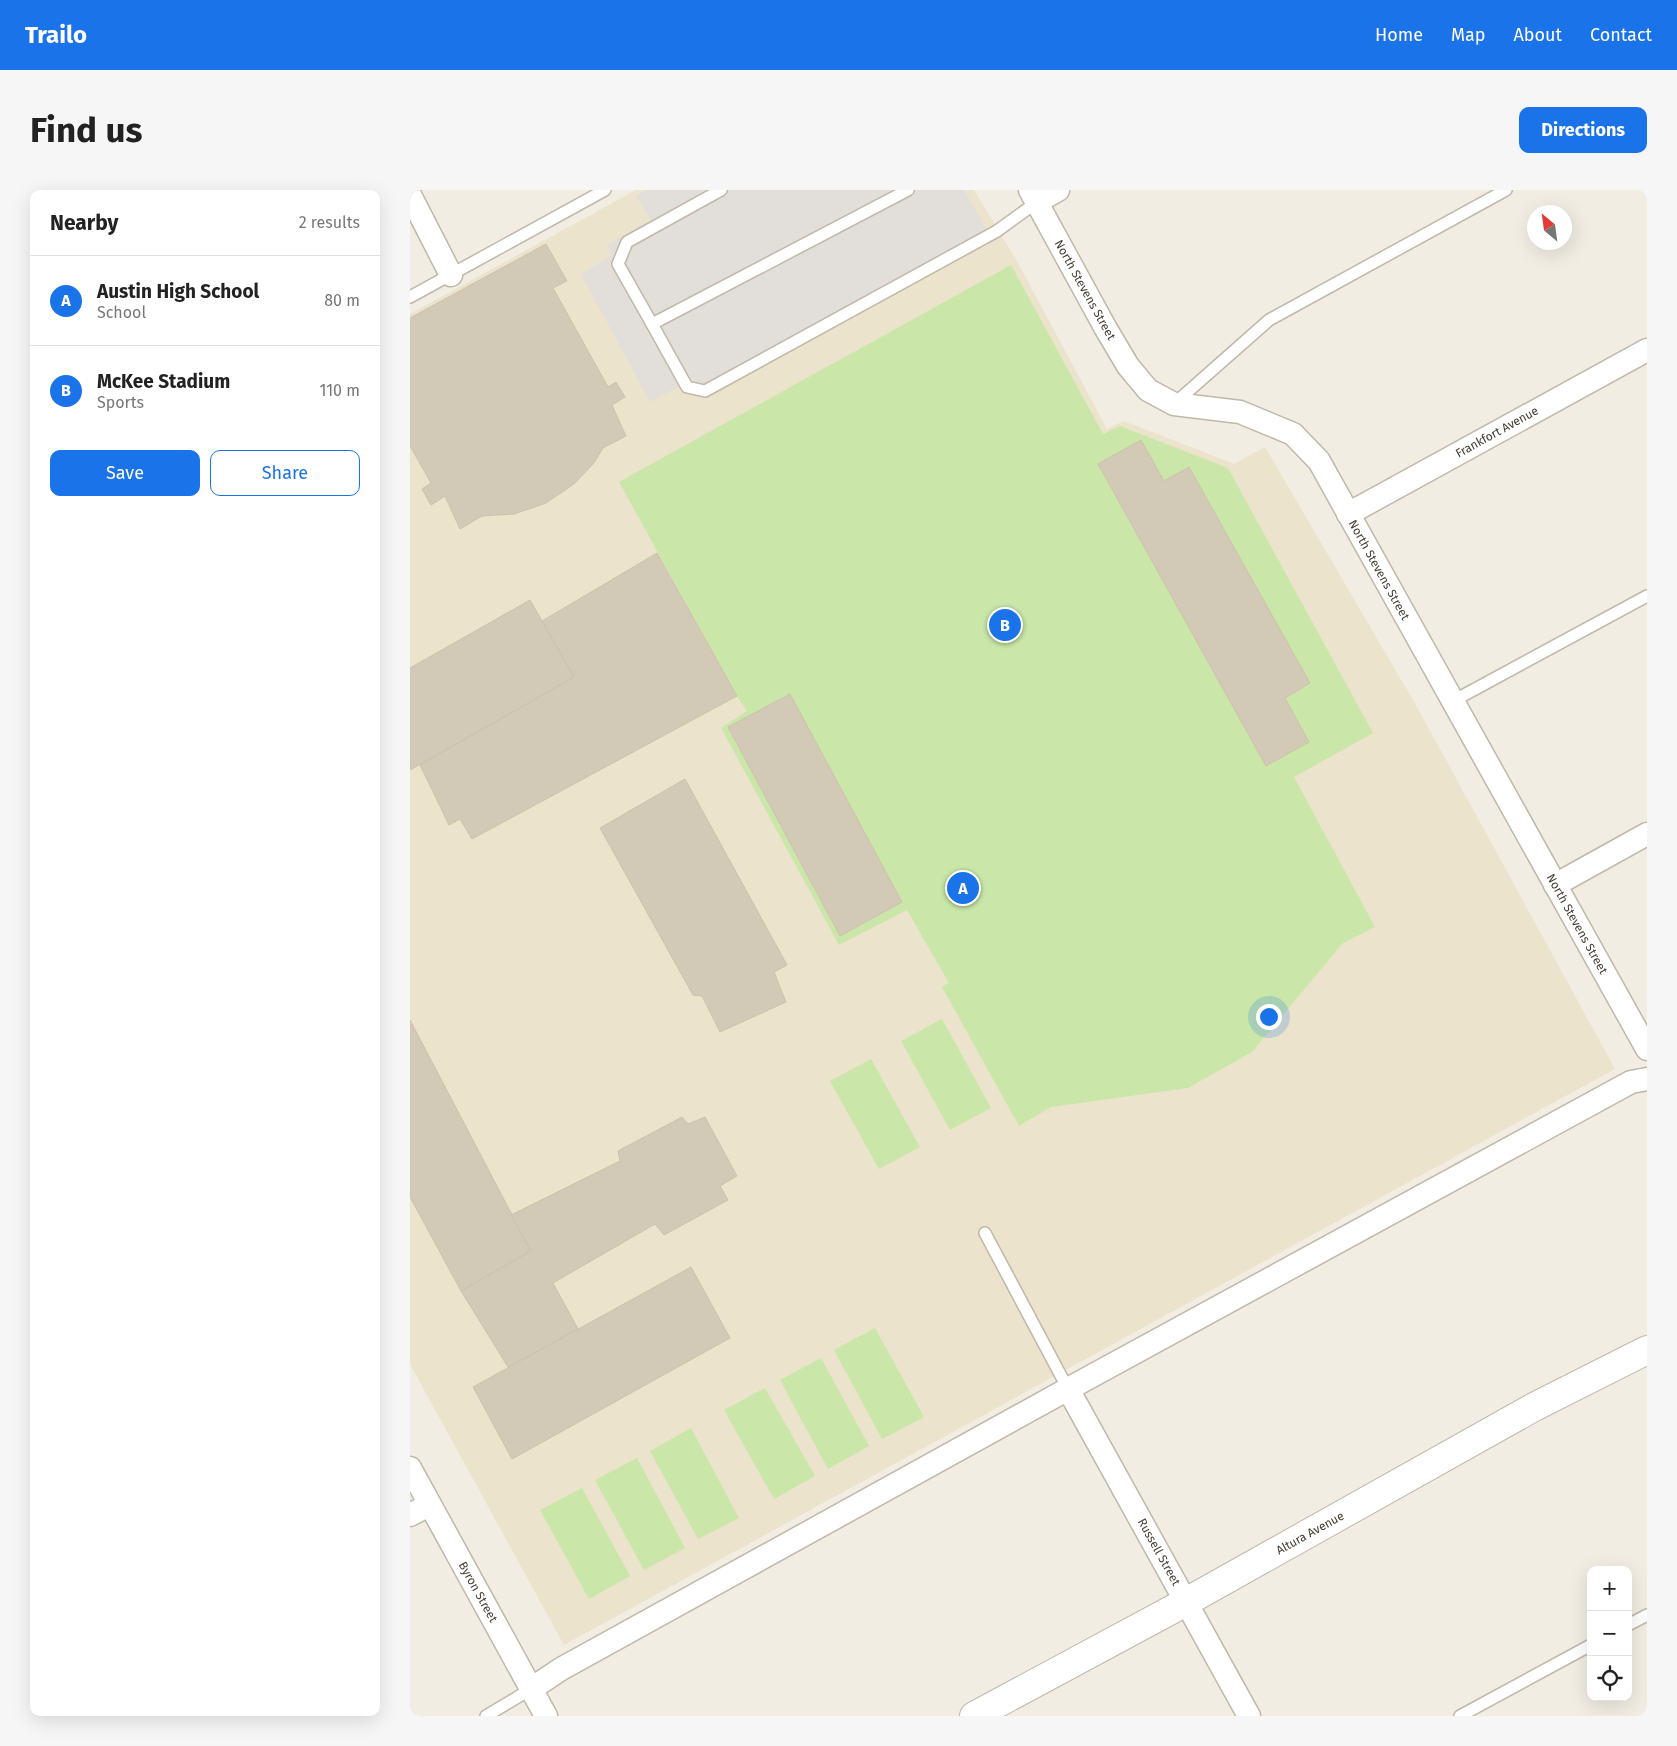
<!DOCTYPE html>
<meta charset="utf-8">
<style>
body{margin:0;font-family:"Fira Sans",sans-serif;background:#f6f6f6;color:#222}
.controls{position:absolute;right:15px;bottom:15px;display:grid;overflow:hidden;border-radius:10px;box-shadow:0 5px 20px #0002}
.controls button{width:45px;height:45px;display:grid;place-items:center;padding:0;border:0;border-bottom:1px solid #e0e0e0;background:#fff;color:#222;font:25px sans-serif}
.compass{position:absolute;left:1117px;top:15px;width:45px;height:45px;border-radius:50%;background:#fff;box-shadow:0 5px 20px #0002;rotate:331deg}
.you{position:absolute;left:858px;top:826px;width:18px;height:18px;margin:-12px;border:4px solid #fff;border-radius:50%;background:#1a73e8;box-shadow:0 0 0 8px #1a73e833}
.badge{display:grid;place-items:center;width:32px;height:32px;border-radius:50%;background:#1a73e8;color:#fff;font-size:16px;font-weight:700}
.pin{position:absolute;translate:-50% -50%;border:2px solid #fff;box-shadow:0 1px 5px #0006}
.list{margin:0;padding:0;list-style:none}
h2{display:flex;justify-content:space-between;align-items:center;height:65px;margin:0;padding:0 20px;font-size:21px}
h2 small{font-size:16px;font-weight:400;color:#767676}
.list li{display:grid;grid-template-columns:32px 1fr auto;gap:15px;align-items:center;box-sizing:border-box;height:90px;padding:0 20px;border-top:1px solid #e0e0e0}
.list b{display:block;font-size:19px;white-space:nowrap}
.list p{margin:0;font-size:16px;white-space:nowrap;color:#767676}
.list em{font-size:16px;font-style:normal;color:#767676}
.actions{display:flex;gap:10px;padding:15px 20px}
.actions a{flex:1;padding:11px 0;border:1px solid #1a73e8;border-radius:10px;text-align:center;font-size:18px;color:#1a73e8}
.actions .main{background:#1a73e8;color:#fff}
.icon{flex:none;width:28px;height:28px;fill:none;stroke:currentColor;stroke-width:2;stroke-linecap:round;stroke-linejoin:round}
.map{position:relative;flex:none;width:1237px;height:1526px;overflow:hidden;border-radius:10px}
header{display:flex;align-items:center;gap:30px;box-sizing:border-box;height:70px;padding:0 25px;background:#1a73e8;color:#fff}
header strong{font-size:24px}
nav{display:flex;gap:28px;margin-inline-start:auto;font-size:18px}
.intro{display:flex;align-items:center;justify-content:space-between;box-sizing:border-box;height:120px;padding:0 30px}
h1{margin:0;font-size:35px}
.button{padding:12px 22px;border-radius:10px;background:#1a73e8;color:#fff;font-size:18px;font-weight:700}
main{display:flex;gap:30px;padding:0 30px}
aside{flex:1;background:#fff;border-radius:10px;box-shadow:0 5px 20px #0002}
.map>svg:first-child{display:block}
.education{fill:#ebe3cb}
.green{fill:#cae7a9}
.parking{fill:#e2dfdb}
.building{fill:#d3c9b7;stroke:#cec1aa}
.lines{fill:none;stroke-linecap:round;stroke-linejoin:round}
.service-casing{stroke:#c0b8a8;stroke-width:14}
.minor-casing{stroke:#c0b8a8;stroke-width:25}
.tertiary-casing{stroke:#c0b8a8;stroke-width:30}
.service{stroke:#fff;stroke-width:11}
.minor{stroke:#fff;stroke-width:22}
.tertiary{stroke:#fff;stroke-width:28}
.labels{text-anchor:middle;dominant-baseline:central;stroke-width:4.5;stroke-linejoin:round;paint-order:stroke}
.street-label{font-size:12px;fill:#433d33;stroke:#fff}
</style>
<header>
<strong>Trailo</strong>
<nav><a>Home</a><a>Map</a><a>About</a><a>Contact</a></nav>
</header>
<div class="intro"><h1>Find us</h1><a class="button">Directions</a></div>
<main>
<aside>
<h2>Nearby<small>2 results</small></h2>
<ul class="list">
<li><span class="badge">A</span><div><b>Austin High School</b><p>School</p></div><em>80 m</em></li>
<li><span class="badge">B</span><div><b>McKee Stadium</b><p>Sports</p></div><em>110 m</em></li>
</ul>
<div class="actions"><a class="main">Save</a><a>Share</a></div>
</aside>
<div class="map">
<svg width="1237" height="1526" viewBox="0 0 1237 1526">
<rect width="100%" height="100%" fill="#f1ede2"/>
<path class="education" d="M226 0H564L608 73 697 239 714 231 824 274 855 257 1007 517 1205 879 154 1455 0 1174V124Z"/>
<g class="green">
<path d="M601 75 693 244 710 236 818 278 963 543 884 587 965 737 933 753 842 862 778 898 641 917 609 936 532 797 539 793 497 720 429 755 311 538 337 521 327 506 209 292Z"/>
<path d="M532 829 581 918 540 940 491 851Z"/>
<path d="M461 869 510 957 469 979 420 891Z"/>
<path d="M465 1138 514 1227 472 1249 424 1160Z"/>
<path d="M411 1168 459 1256 418 1279 370 1190Z"/>
<path d="M355 1198 405 1286 364 1309 314 1220Z"/>
<path d="M281 1238 329 1328 288 1349 240 1261Z"/>
<path d="M227 1268 275 1358 234 1380 185 1290Z"/>
<path d="M172 1298 220 1386 179 1409 130 1320Z"/>
</g>
<path class="parking" d="M237 0H554L583 51 293 207 282 189 240 212 171 84 201 66 197 55 241 30 226 6Z"/>
<g class="building">
<path d="M136 54 157 91 143 98 198 197 206 192 215 207 202 215 216 246 193 258 184 273 164 294 136 313 104 324 72 326 50 339 35 306 21 315 12 299 21 293 0 256V128Z"/>
<path d="M731 250 754 291 779 277 900 493 875 508 899 552 856 576 688 274Z"/>
<path d="M247 363 327 506 62 649 50 629 39 635 10 575 164 487 132 431Z"/>
<path d="M120 410 164 487 0 580V478Z"/>
<path d="M380 504 492 712 430 746 318 537Z"/>
<path d="M275 589 377 775 364 782 376 812 310 842 292 806 283 805 190 638Z"/>
<path d="M0 830 121 1061 51 1101 0 1007Z"/>
<path d="M272 927 278 934 295 927 327 986 310 996 318 1010 254 1045 245 1034 143 1093 168 1139 98 1177 51 1101 121 1061 101 1025 210 971 208 961Z"/>
<path d="M281 1077 320 1148 102 1269 63 1197Z"/>
</g>
<g class="lines">
<defs>
<g id="service">
<path d="M498 0 242 134 277 197 295 201 587 41 627 12"/>
<path d="M0 107 195 0"/>
<path d="M242 134 208 74 217 52 311 0"/>
<path d="M765 213 859 130 1096 0"/>
<path d="M1043 511 1237 406"/>
<path d="M575 1043 658 1199"/>
<path d="M1218 1435 1237 1425"/>
<path d="M76 1526 121 1499"/>
<path d="M1050 1526 1181 1455"/>
</g>
<g id="minor">
<path d="M620 0 696 139 718 176 738 200 764 214 830 222 883 244 909 271 1237 859"/>
<path d="M0 5 41 85"/>
<path d="M627 12 648 0"/>
<path d="M938 324 1237 160"/>
<path d="M1145 695 1237 644"/>
<path d="M658 1199 839 1526"/>
<path d="M0 1278 136 1526"/>
<path d="M0 1325 19 1315"/>
<path d="M121 1499 151 1479 658 1199 1221 892 1237 889"/>
</g>
<path id="tertiary" d="M564 1526 776 1412 1124 1217 1237 1160"/>
</defs>
<use href="#service" class="service-casing"/>
<use href="#minor" class="minor-casing"/>
<use href="#tertiary" class="tertiary-casing"/>
<use href="#service" class="service"/>
<use href="#minor" class="minor"/>
<use href="#tertiary" class="tertiary"/>
</g>
<g class="labels">
<g class="street-label">
<text transform="translate(675 100) rotate(61)">North Stevens Street</text>
<text transform="translate(1087 242) rotate(-29)">Frankfort Avenue</text>
<text transform="translate(969 380) rotate(61)">North Stevens Street</text>
<text transform="translate(1167 734) rotate(61)">North Stevens Street</text>
<text transform="translate(900 1343) rotate(-29)">Altura Avenue</text>
<text transform="translate(749 1362) rotate(61)">Russell Street</text>
<text transform="translate(68 1402) rotate(61)">Byron Street</text>
</g>
</g>
</svg>
<div class="controls">
<button>+</button>
<button>−</button>
<button><svg class="icon" aria-label="locate" viewBox="0 0 24 24"><circle cx="12" cy="12" r="6"/><path d="M12 2v4M12 18v4M2 12h4M18 12h4"/></svg></button>
</div>
<svg class="compass" viewBox="-18 -18 36 36"><path d="M0-13l5 13h-10z" fill="#e53935"/><path d="M0 13l5-13h-10z" fill="#767676"/></svg>
<div class="you"></div>
<div class="pin badge" style="left:553px;top:698px">A</div>
<div class="pin badge" style="left:595px;top:435px">B</div>
</div>
</main>
